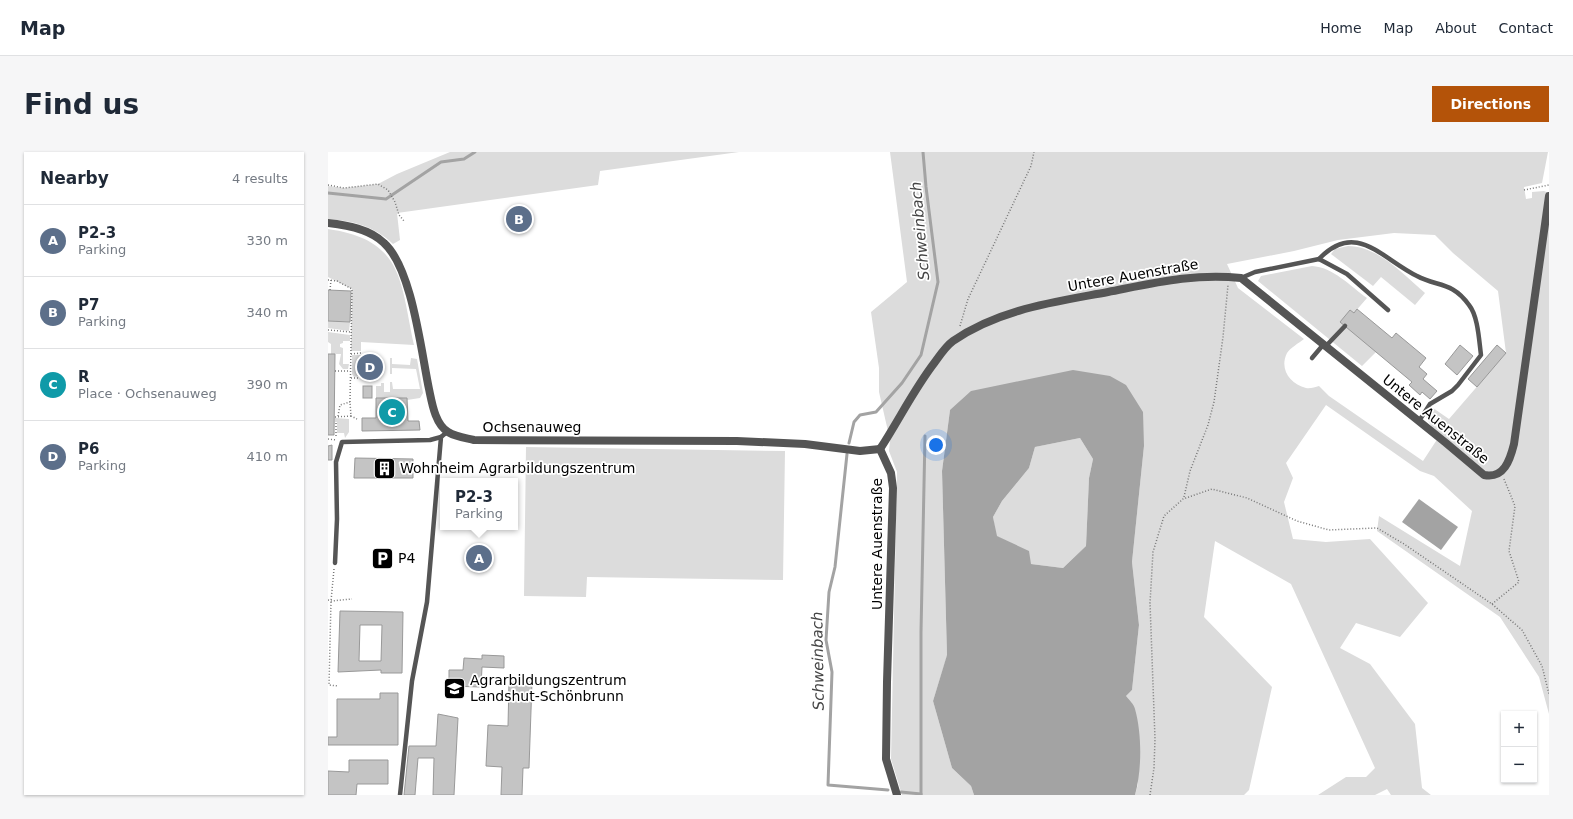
<!DOCTYPE html>
<meta charset="utf-8">
<style>
body{margin:0;font-family:"DejaVu Sans",sans-serif;background:#f6f6f7;color:#1f2937}
.controls{position:absolute;right:12px;bottom:12px;display:grid;overflow:hidden;border-radius:0px;box-shadow:0 1px 3px #0004}
.controls button{width:36px;height:36px;display:grid;place-items:center;padding:0;border:0;border-bottom:1px solid #e0e1e3;background:#fff;color:#1f2937;font:20px sans-serif}
.you{position:absolute;left:608px;top:293px;width:14px;height:14px;margin:-10px;border:3px solid #fff;border-radius:50%;background:#1a73e8;box-shadow:0 0 0 6px #1a73e833}
.badge{display:grid;place-items:center;width:26px;height:26px;border-radius:50%;background:#b45309;color:#fff;font-size:13px;font-weight:700}
.pin{position:absolute;translate:-50% -50%;border:2px solid #fff;box-shadow:0 1px 4px #0006}
.popup{position:absolute;left:112px;top:326px;width:78px;height:52px;box-sizing:border-box;display:grid;place-content:center;border-radius:0px;background:#fff;filter:drop-shadow(0 1px 3px #0005);font-size:13px;white-space:nowrap;color:#747a83}
.popup b{font-size:15px;color:#1f2937}
.popup::after{content:'';position:absolute;left:50%;top:100%;margin-left:-8px;border:8px solid transparent;border-top-color:#fff}
.list{margin:0;padding:0;list-style:none}
h2{display:flex;justify-content:space-between;align-items:center;height:52px;margin:0;padding:0 16px;font-size:17px}
h2 small{font-size:13px;font-weight:400;color:#747a83}
.list li{display:grid;grid-template-columns:26px 1fr auto;gap:12px;align-items:center;box-sizing:border-box;height:72px;padding:0 16px;border-top:1px solid #e0e1e3}
.list b{display:block;font-size:15px;white-space:nowrap}
.list p{margin:0;font-size:13px;white-space:nowrap;color:#747a83}
.list em{font-size:13px;font-style:normal;color:#747a83}
.map{position:relative;flex:none;width:1221px;height:643px;overflow:hidden;border-radius:0px}
header{display:flex;align-items:center;gap:24px;box-sizing:border-box;height:56px;padding:0 20px;background:#fff;border-bottom:1px solid #e0e1e3}
header strong{font-size:19px}
nav{display:flex;gap:22px;margin-inline-start:auto;font-size:14px}
.intro{display:flex;align-items:center;justify-content:space-between;box-sizing:border-box;height:96px;padding:0 24px}
h1{margin:0;font-size:28px}
.button{padding:10px 18px;border-radius:0px;background:#b45309;color:#fff;font-size:14px;font-weight:700}
main{display:flex;gap:24px;padding:0 24px}
aside{flex:1;background:#fff;border-radius:0px;box-shadow:0 1px 3px #0004}
.map>svg:first-child{display:block}
.green{fill:#dcdcdc;fill-rule:evenodd}
.water{fill:#a3a3a3;fill-rule:evenodd}
.lines{fill:none;stroke-linecap:round;stroke-linejoin:round}
.stream{stroke:#a3a3a3;stroke-width:3}
.building{fill:#c4c4c4;stroke:#999;fill-rule:evenodd}
.path{stroke:#777;stroke-width:1.5;stroke-dasharray:1 2;stroke-linecap:butt}
.lane{stroke:#555;stroke-width:4.5}
.street{stroke:#555;stroke-width:8}
.labels{text-anchor:middle;dominant-baseline:central;stroke-width:3.5;stroke-linejoin:round;paint-order:stroke}
.street-label{font-size:14px;fill:#000;stroke:#fff}
.poi-label{font-size:14px;fill:#000;stroke:#fff;text-anchor:start}
.water-label{font-size:15px;font-style:italic;fill:#444;stroke:#fff}
</style>
<header>
<strong>Map</strong>
<nav><a>Home</a><a>Map</a><a>About</a><a>Contact</a></nav>
</header>
<div class="intro"><h1>Find us</h1><a class="button">Directions</a></div>
<main>
<aside>
<h2>Nearby<small>4 results</small></h2>
<ul class="list">
<li><span class="badge" style="background:#5c6f8a">A</span><div><b>P2-3</b><p>Parking</p></div><em>330 m</em></li>
<li><span class="badge" style="background:#5c6f8a">B</span><div><b>P7</b><p>Parking</p></div><em>340 m</em></li>
<li><span class="badge" style="background:#0f9aa8">C</span><div><b>R</b><p>Place · Ochsenauweg</p></div><em>390 m</em></li>
<li><span class="badge" style="background:#5c6f8a">D</span><div><b>P6</b><p>Parking</p></div><em>410 m</em></li>
</ul>
</aside>
<div class="map">
<svg width="1221" height="643" viewBox="0 0 1221 643">
<rect width="100%" height="100%" fill="#fff"/>
<g class="green">
<path d="M122 0H411L272 19 270 33 69 61 72 88 65 92C46 74 26 69 0 67V34L16 36 50 32 69 22Z"/>
<path d="M562 0H1220L1214 31 1196 35 1198 47 1204 46V40L1216 39 1221 41V562L1211 525 1172 465 1049 379 1051 364 1132 414 1144 359 1106 324 1092 319 998 253 958 311 965 326 956 350 965 387 998 390 1042 387 1100 451 1072 485 1028 471 1012 496 1042 512 1087 572 1094 636 1103 643H1063L1059 637 1047 643H990L1018 625H1038L1047 616 963 432 887 389 876 465 944 535 921 638 916 643H807L810 632 798 544 804 538 811 473 804 410 816 294 622 258 614 319 619 504 605 549 624 616 643 634 646 643H574L563 607 569 320 561 299 562 288 551 240V216L543 160 579 130ZM1066 81 1107 83 1125 101 1170 139 1178 201 1121 267 1105 256 1098 265 1110 286 1095 309 1001 244 991 234C987 235 982 237 978 236 962 232 951 217 959 201 962 196 971 191 976 187L910 136 899 112 966 99 1010 88Z"/>
<path d="M0 77C76 88 72 129 86 193L33 190V199H23L24 137 0 125Z"/>
<path d="M1020 94C1050 94 1076 123 1097 141L1087 153 1053 125 1045 134 1003 102 1007 97Z"/>
<path d="M984 114C1005 115 1022 134 1039 146L1026 161 1048 200 1034 214 930 129 933 124Z"/>
<path d="M0 169 22 170 21 179 0 176Z"/>
<path d="M0 180 22 183V189H15V191L12 192V195L15 196V212H21L20 217H15L11 212 13 202H3V192L0 190Z"/>
<path d="M24 203H33V212H54L55 206V221L54 214H30V224L26 225 24 222Z"/>
<path d="M62 206H64V212L82 213 83 206 89 207 95 241 92 246 79 248V246H48V234H53V231H56V240H62V230H64L65 237H92L88 217 64 216V222H62Z"/>
<path d="M7 266 21 267V280L17 286 16 281H9V270H7Z"/>
<path d="M752 286 765 307 761 326 758 394 735 416 703 412 683 391 668 384 665 365 674 349 701 316 707 295Z"/>
<path d="M198 295 457 299 455 428 259 425 258 445 196 444Z"/>
</g>
<g class="water">
<path d="M745 218 782 224 798 233 815 260 816 294 804 410 811 473 804 538 798 544C801 548 806 552 807 557 814 582 814 618 807 643H646L643 634 624 616 605 549 619 503 614 319 622 258 643 239ZM752 286 765 307 761 326 758 394 735 416 703 412 701 399 669 384 665 365 674 349 701 316 707 295Z"/>
<path d="M1091 347 1130 375 1113 398 1074 370Z"/>
</g>
<g class="lines">
<g class="stream">
<path d="M0 41 58 47 113 10 136 7 147 0"/>
<path d="M521 291 526 270 532 263 548 260 574 231 593 203 610 130 598 35 595 0"/>
<path d="M519 302 507 415 501 440 498 488 504 520 500 633 560 638"/>
<path d="M573 640 593 642"/>
<path d="M593 643V480L597 284"/>
</g>
</g>
<g class="building">
<path d="M0 138 23 139 22 170 0 169Z"/>
<path d="M1029 157 1064 186 1068 181 1098 206 1091 215 1099 222 1095 227 1109 239 1102 247 1094 240 1092 243 1081 233 1084 230 1012 170 1022 158 1026 161Z"/>
<path d="M1132 193 1145 204 1129 223 1117 212Z"/>
<path d="M1169 193 1178 201 1149 235 1140 227Z"/>
<path d="M0 202H7L6 283H0Z"/>
<rect x="35" y="234" width="9" height="12"/>
<path d="M48 246H79L80 269H91L92 278 34 279V266H48Z"/>
<path d="M4 293V308H0V294Z"/>
<path d="M27 306 85 307V326H26Z"/>
<path d="M12 459 75 460 74 521H53V518L10 520ZM32 473H54L53 509H31Z"/>
<path d="M154 503 176 504V516L154 515 153 535 121 534V518H135L136 506 154 507Z"/>
<path d="M181 530H204L201 616H195L194 643H173L174 615 158 614 160 573 180 574Z"/>
<path d="M52 541H70V593H0V585H9V547H52Z"/>
<path d="M110 562 130 566 126 643H105L106 606H90L87 643H76L81 594H108Z"/>
<path d="M21 608H60V632H29L28 643H0V619L21 620Z"/>
</g>
<g class="lines">
<g class="path">
<path d="M0 33 16 36 50 32 60 38 67 50 71 63 76 69"/>
<path d="M1196 38 1221 33"/>
<path d="M0 128 9 129 24 137 22 250 23 264 29 267"/>
<path d="M2 138 3 128"/>
<path d="M632 174 640 147 703 14 706 0"/>
<path d="M0 178 23 180"/>
<path d="M23 202 33 201"/>
<path d="M7 219H22"/>
<path d="M23 226H30"/>
<path d="M10 264 12 253 22 250"/>
<path d="M7 265 23 264"/>
<path d="M8 271V286"/>
<path d="M0 287 8 288"/>
<path d="M856 345 862 319 880 273 886 250 895 185 900 133"/>
<path d="M6 417 3 449 1 533 10 534"/>
<path d="M0 448 3 449 24 447"/>
<path d="M1164 452 1191 430 1181 399 1187 354 1176 327"/>
<path d="M822 643 826 616 827 587 822 451 825 400 836 364 855 347 884 337 919 346 969 369 1001 378 1049 376 1076 392 1164 452 1194 478 1214 514 1221 542"/>
</g>
<g class="lane">
<path d="M991 107C1028 68 1054 107 1089 124 1109 135 1124 129 1141 153 1150 164 1151 188 1153 203L1130 233 1124 239 1102 252 1091 269"/>
<path d="M913 126 927 120 991 107 1019 122 1060 158"/>
<path d="M997 195 1017 174"/>
<path d="M984 206 995 193"/>
<path d="M7 411 9 367 8 310 14 290 102 288 113 285"/>
<path d="M72 643 84 529 99 450 113 285 119 280"/>
</g>
<g class="street">
<path d="M0 71C19 73 42 77 56 91 84 116 93 199 101 237 104 251 107 272 120 280 128 285 138 286 146 288L409 289 477 292 532 299 552 297"/>
<path d="M552 297C571 268 586 237 607 210 612 203 618 194 625 189 671 157 727 150 780 140 826 131 866 121 913 126L1118 291 1156 323C1176 327 1182 308 1186 292L1221 44"/>
<path d="M552 297 563 321 565 336 559 530 558 607 569 643"/>
</g>
</g>
<defs>
<symbol id="building-square" viewBox="-11 -11 22 22"><rect x="-9" y="-9" width="18" height="18" rx="4" fill="#000" stroke="#fff"/><path d="M-4-6H4V6H1V3H-1V6H-4ZM-2.5-4.3h1.7v1.8h-1.7ZM.8-4.3h1.7v1.8H.8ZM-2.5-1h1.7V.8h-1.7ZM.8-1h1.7V.8H.8Z" fill="#fff"/></symbol>
<symbol id="parking-square" viewBox="-11 -11 22 22"><rect x="-9" y="-9" width="18" height="18" rx="4" fill="#000" stroke="#fff"/><path d="M-3.5-5.5H1a3.5 3.5 0 0 1 0 7H-1V5.5H-3.5ZM-1-3.4V-.6H.8a1.4 1.4 0 0 0 0-2.8Z" fill="#fff"/></symbol>
<symbol id="university-square" viewBox="-11 -11 22 22"><rect x="-9" y="-9" width="18" height="18" rx="4" fill="#000" stroke="#fff"/><path d="M0-5L7-2L0 1L-7-2ZM-4 1L0 2.5L4 1V4Q0 6-4 4Z" fill="#fff"/></symbol>
</defs>
<g fill-rule="evenodd">
<use href="#building-square" x="44" y="304" width="25" height="25"/>
<use href="#parking-square" x="42" y="394" width="25" height="25"/>
<use href="#university-square" x="114" y="524" width="25" height="25"/>
</g>
<g class="labels">
<g class="street-label">
<text transform="translate(805 123) rotate(-10)">Untere Auenstraße</text>
<text transform="translate(1108 267) rotate(39)">Untere Auenstraße</text>
<text x="204" y="275">Ochsenauweg</text>
<text transform="translate(549 392) rotate(-90)">Untere Auenstraße</text>
</g>
<g class="poi-label">
<text x="72" y="316">Wohnheim Agrarbildungszentrum</text>
<text x="70" y="406">P4</text>
<text x="142" y="528">Agrarbildungszentrum<tspan x="142" dy="16">Landshut-Schönbrunn</tspan></text>
</g>
<g class="water-label">
<text transform="translate(592 79) rotate(-95)">Schweinbach</text>
<text transform="translate(490 509) rotate(-91)">Schweinbach</text>
</g>
</g>
</svg>
<div class="controls">
<button>+</button>
<button>−</button>
</div>
<div class="you"></div>
<div class="pin badge" style="left:151px;top:406px;background:#5c6f8a">A</div>
<div class="popup"><b>P2-3</b>Parking</div>
<div class="pin badge" style="left:191px;top:67px;background:#5c6f8a">B</div>
<div class="pin badge" style="left:64px;top:260px;background:#0f9aa8">C</div>
<div class="pin badge" style="left:42px;top:215px;background:#5c6f8a">D</div>
</div>
</main>
